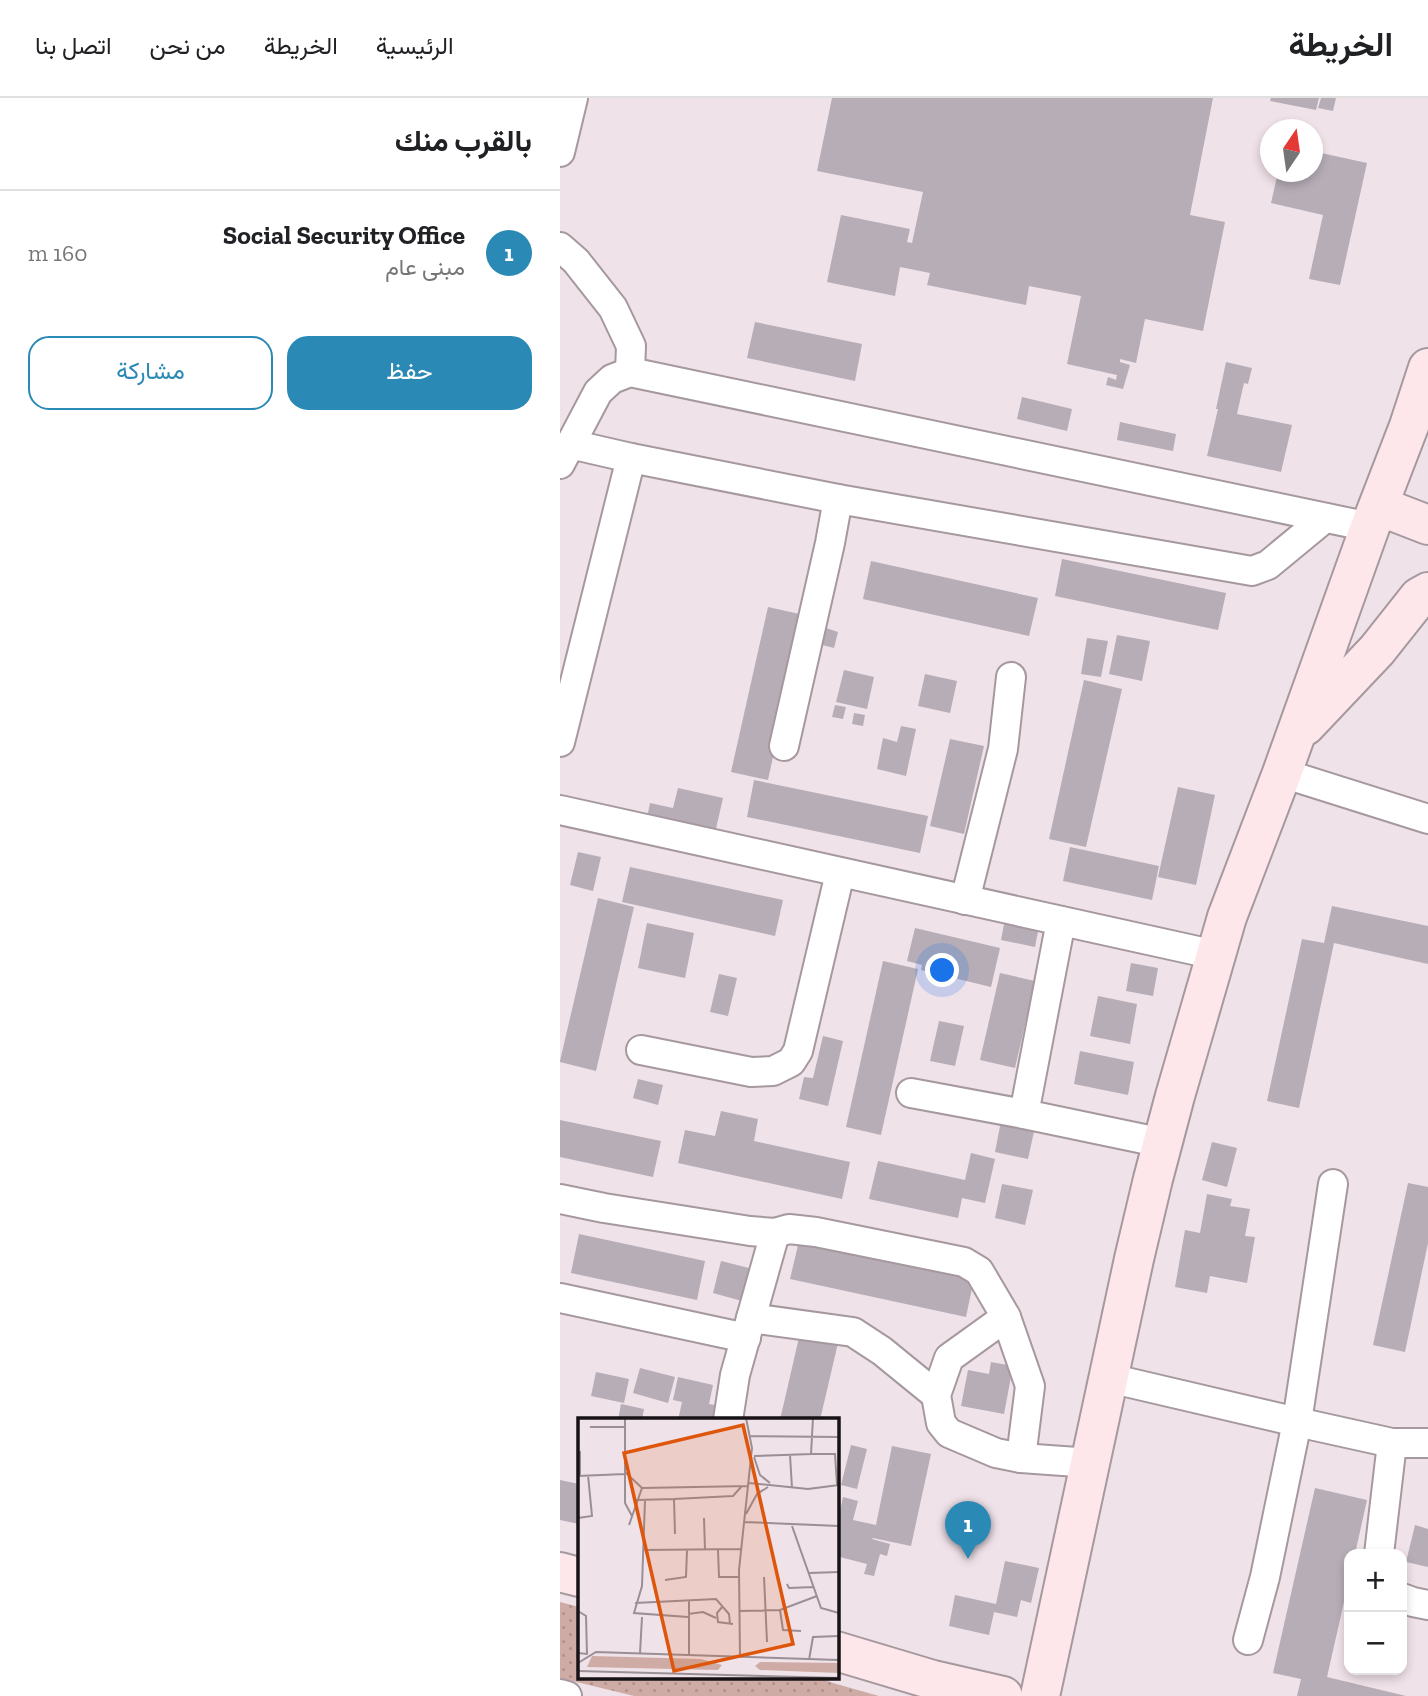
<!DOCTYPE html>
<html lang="ar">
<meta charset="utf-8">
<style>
body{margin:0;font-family:"Zilla Slab",Vazirmatn,serif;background:#f2f2f2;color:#202124;direction:rtl}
.controls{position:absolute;right:21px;bottom:21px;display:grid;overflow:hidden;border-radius:14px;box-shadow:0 4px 10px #0003}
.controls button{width:63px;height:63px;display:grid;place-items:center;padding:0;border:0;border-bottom:2px solid #e0e0e0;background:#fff;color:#202124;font:35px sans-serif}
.compass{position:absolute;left:700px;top:21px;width:63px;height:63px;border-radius:50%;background:#fff;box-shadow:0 4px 10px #0003;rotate:13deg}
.you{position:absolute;left:383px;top:873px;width:24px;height:24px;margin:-18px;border:5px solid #fff;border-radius:50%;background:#1a73e8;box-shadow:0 0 0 10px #1a73e833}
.badge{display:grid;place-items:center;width:46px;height:46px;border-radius:50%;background:#2b89b5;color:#fff;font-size:23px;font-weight:700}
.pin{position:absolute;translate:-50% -58px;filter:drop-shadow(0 2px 4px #0008)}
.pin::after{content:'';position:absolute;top:37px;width:24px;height:21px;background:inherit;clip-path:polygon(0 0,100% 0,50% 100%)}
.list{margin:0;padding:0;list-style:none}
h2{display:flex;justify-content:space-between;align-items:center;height:91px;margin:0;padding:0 28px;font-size:30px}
h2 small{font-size:23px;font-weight:400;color:#757577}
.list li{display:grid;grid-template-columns:46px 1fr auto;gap:21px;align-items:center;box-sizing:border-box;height:126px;padding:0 28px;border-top:2px solid #e0e0e0}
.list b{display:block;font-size:26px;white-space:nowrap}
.list p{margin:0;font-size:23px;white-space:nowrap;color:#757577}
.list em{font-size:23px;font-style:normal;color:#757577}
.actions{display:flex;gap:14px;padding:21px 28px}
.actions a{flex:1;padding:16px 0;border:2px solid #2b89b5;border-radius:21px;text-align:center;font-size:24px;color:#2b89b5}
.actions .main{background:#2b89b5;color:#fff}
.map{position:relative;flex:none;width:868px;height:1598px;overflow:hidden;direction:ltr}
header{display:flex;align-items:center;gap:42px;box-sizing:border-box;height:98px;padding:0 35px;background:#fff;border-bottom:2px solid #e0e0e0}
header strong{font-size:33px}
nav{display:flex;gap:38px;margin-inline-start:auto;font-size:24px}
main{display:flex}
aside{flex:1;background:#fff}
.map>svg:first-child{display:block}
.grass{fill:url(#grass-dots)}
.building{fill:#b6adb7}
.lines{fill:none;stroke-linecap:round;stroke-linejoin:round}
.street-casing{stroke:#a5989e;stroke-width:32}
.secondary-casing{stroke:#a5989e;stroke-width:42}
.street{stroke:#fff;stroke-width:28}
.secondary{stroke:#fee7ea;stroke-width:38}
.inset-road{fill:none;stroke:#998f94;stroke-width:2}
.view{fill:#de550c;fill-opacity:0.15;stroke:#de550c;stroke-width:3.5}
.inset-edge{fill:none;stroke:#171214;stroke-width:3.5}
</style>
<header>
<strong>الخريطة</strong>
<nav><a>الرئيسية</a><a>الخريطة</a><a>من نحن</a><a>اتصل بنا</a></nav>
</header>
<main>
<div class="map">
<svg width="868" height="1598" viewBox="0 0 868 1598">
<defs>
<pattern id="grass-dots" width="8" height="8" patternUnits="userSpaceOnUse" patternTransform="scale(1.75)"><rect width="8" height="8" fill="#ceaca5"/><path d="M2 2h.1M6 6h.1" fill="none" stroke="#b0938d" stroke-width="1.8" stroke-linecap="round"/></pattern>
</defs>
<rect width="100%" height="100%" fill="#f0e2e9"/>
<path class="grass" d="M0 1504 19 1509V1579H257L273 1585 319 1598H74L0 1580Z"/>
<g class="building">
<path d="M272 0H653L630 117 665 124 643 233 585 221 576 265 560 261V264L570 267 563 291 546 287 548 279 556 282 557 277 507 266 521 198 469 188 466 207 367 187 370 175 340 169 335 198 267 184 281 117 350 131 347 144 352 145 363 94 257 73Z"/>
<path d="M711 0H759L756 12 710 3Z"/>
<path d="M761 0H776L773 13 758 10Z"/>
<path d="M752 53 807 65 780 187 749 181 763 117 711 105 718 74H752Z"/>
<path d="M195 224 302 246 295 283 187 260Z"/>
<path d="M666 264 692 270 688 286 684 285 677 316 732 327 721 374 647 358 658 311H656Z"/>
<path d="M462 299 512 311 507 333 457 321Z"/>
<path d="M560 324 616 336 613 353 557 342Z"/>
<path d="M502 461 666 495 658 532 495 498Z"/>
<path d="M311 463 478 500 469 538 303 501Z"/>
<path d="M208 509 244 517 208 682 171 674Z"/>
<path d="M260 528 278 534 274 550 255 545Z"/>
<path d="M557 537 590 543 582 583 549 576Z"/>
<path d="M527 540 548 543 541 579 521 576Z"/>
<path d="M284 572 314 579 307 611 276 604Z"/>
<path d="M365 576 397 583 390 615 358 608Z"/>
<path d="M524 582 562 591 526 749 489 741Z"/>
<path d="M275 607 286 609 283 621 272 619Z"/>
<path d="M294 615 305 617 303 628 292 626Z"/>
<path d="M341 628 356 631 346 678 317 671 323 640 337 644Z"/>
<path d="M390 641 424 648 404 736 370 728Z"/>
<path d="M194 682 368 718 360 755 187 719Z"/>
<path d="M618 689 655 697 636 787 598 779Z"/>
<path d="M118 690 163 700 155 735 87 720 90 705 113 710Z"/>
<path d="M510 749 599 768 592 802 503 783Z"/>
<path d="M18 754 41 759 33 793 10 787Z"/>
<path d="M70 769 223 802 215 838 62 804Z"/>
<path d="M38 800 74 809 36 973 0 964V963Z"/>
<path d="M772 808 868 828V866L774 845 739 1010 707 1003 742 841 764 845Z"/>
<path d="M445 821 479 828 475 849 441 842Z"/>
<path d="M87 825 134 835 125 880 78 870Z"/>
<path d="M355 830 440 850 431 889 361 872 362 867 347 863Z"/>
<path d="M323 863 358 871 321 1037 286 1029Z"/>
<path d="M571 865 598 870 593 898 566 893Z"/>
<path d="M440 875 475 883 455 970 420 962Z"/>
<path d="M159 876 177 880 168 918 150 914Z"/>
<path d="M538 898 577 906 570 946 530 938Z"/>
<path d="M379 923 404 928 395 968 370 963Z"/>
<path d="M263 938 283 943 268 1008 239 1001 244 979 253 980Z"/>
<path d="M520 953 574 964 568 997 514 986Z"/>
<path d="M78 981 103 987 98 1007 73 1000Z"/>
<path d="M161 1013 198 1021 194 1043 290 1064 282 1101 118 1065 125 1032 155 1038Z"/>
<path d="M0 1022 101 1043 93 1079 0 1059Z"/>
<path d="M441 1023 475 1029 468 1061 435 1054Z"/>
<path d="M652 1044 677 1050 667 1089 642 1082Z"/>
<path d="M411 1055 435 1061 425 1105 402 1100 398 1120 309 1101 318 1063 405 1082Z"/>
<path d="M848 1085 868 1089V1145L845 1254 813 1247Z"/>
<path d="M442 1086 473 1092 465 1127 435 1120Z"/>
<path d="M647 1096 672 1101 670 1108 690 1111 685 1138 695 1139 687 1185 650 1178 647 1195 615 1189 625 1132 640 1135Z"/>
<path d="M19 1136 145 1163 137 1202 11 1175Z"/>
<path d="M239 1143 414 1181 406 1219 230 1181Z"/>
<path d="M161 1163 197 1172 189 1205 153 1195Z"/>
<path d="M240 1235 278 1245 260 1322H220Z"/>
<path d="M431 1264 453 1268 444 1316 401 1308 408 1272 429 1276Z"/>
<path d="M80 1270 115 1279 108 1305 73 1295Z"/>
<path d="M36 1274 69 1281 64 1305 31 1298Z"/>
<path d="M118 1279 153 1287 149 1306 160 1308 157 1322H118L122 1304 113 1302Z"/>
<path d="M61 1306 84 1311 82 1322H58Z"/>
<path d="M291 1347 307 1351 297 1391 281 1387Z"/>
<path d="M332 1348 371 1356 351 1448 313 1440 312 1441 330 1446 327 1458 320 1456 314 1478 304 1476 307 1466 276 1458V1417L279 1418 283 1399 298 1403 293 1422 316 1427Z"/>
<path d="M0 1382 19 1386V1426L0 1422Z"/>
<path d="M755 1390 807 1402 795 1456H789V1482L767 1579 846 1598H737L741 1581 713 1575Z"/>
<path d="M855 1427 868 1431V1469L846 1464Z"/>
<path d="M445 1463 479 1470 471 1505 461 1502 457 1519 434 1514 429 1537 389 1528 395 1497 436 1506Z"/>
</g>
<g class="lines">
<defs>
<g id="street">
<path d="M0 54 13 0"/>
<path d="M0 149 16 163 53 210 71 248 70 274"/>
<path d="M10 346 71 360 278 401 270 445 224 648"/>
<path d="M0 366 38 294 52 281 70 274 810 429"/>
<path d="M278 401 692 473 708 467 765 420"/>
<path d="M0 644 71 360"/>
<path d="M722 675 868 721"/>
<path d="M0 712 656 857"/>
<path d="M405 802 443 651 451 579"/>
<path d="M501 823 464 1016 603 1045"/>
<path d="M81 952 191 974 213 973 231 964 238 953 280 775"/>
<path d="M351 995 464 1016"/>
<path d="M0 1101 44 1110 190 1133 215 1135 229 1131 256 1134 404 1164 419 1173 446 1219 470 1288 461 1360"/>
<path d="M0 1200 186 1240"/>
<path d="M446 1219 389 1260 376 1297 381 1325 389 1335 436 1355 461 1360 531 1365"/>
<path d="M191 1220 293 1234 322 1253 376 1297"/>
<path d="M549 1280 737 1324 832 1345H868"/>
<path d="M168 1322 175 1277 215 1135"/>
<path d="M819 1456 832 1345"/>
<path d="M842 1500 853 1504 868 1507"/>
<path d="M688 1542 705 1479 737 1324 773 1086"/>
<path d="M0 1596 7 1598"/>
</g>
<g id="secondary">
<path d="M819 408 868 427"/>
<path d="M745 628 817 552 859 499 868 494"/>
<path d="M0 1474 19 1479"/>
<path d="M276 1553 373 1582 443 1598"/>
<path d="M480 1598 574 1161 593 1081 615 998 667 819 722 675 810 429 849 328 868 270"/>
</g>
</defs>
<use href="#street" class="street-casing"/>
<use href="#secondary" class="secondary-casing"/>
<use href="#street" class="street"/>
<use href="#secondary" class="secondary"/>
</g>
<g transform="translate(18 1320)">
<rect width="261" height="261" fill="#f0e2e9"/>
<path d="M14 238 123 241 144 247 140 252 9 249ZM182 244 261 245V255L182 252 177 248Z" fill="#ceaca5"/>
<path class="inset-road" d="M47 0V85L54 98M12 9H48M172 18 261 19M2 33V58M233 36H257L259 67M212 37 214 70M176 38 233 36 235 0M176 39 182 57 192 65M47 54 64 70M0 58 47 56M171 65 230 71 261 67M64 70 170 68M96 81 155 78 164 68M58 82 96 81 97 116M67 82 64 168 56 195 110 199M168 96 179 76 190 69M0 100 14 98 10 57M126 100 127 132M166 104 261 108M51 107 64 70M214 108 243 190 261 195M66 132 163 131M140 132 141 159H161M231 155 261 154M186 159 189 224M87 162 108 159 109 132M209 166 211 170 236 169M57 185 138 181 151 196 152 206M145 188 139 195 140 204 155 206M202 192 205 212 223 213M0 193 8 198 9 236 0 235M161 193 202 192 239 178M110 196 125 194 138 200M62 235 64 199M111 237V183M162 239 161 152 174 30 168 0M231 242 235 219 261 218M0 245 18 234 261 242M0 253 261 260"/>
<path class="view" d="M165 7 215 226 96 253 46 35Z"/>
<rect width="261" height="261" class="inset-edge"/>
</g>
</svg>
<div class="controls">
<button>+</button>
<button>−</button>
</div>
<svg class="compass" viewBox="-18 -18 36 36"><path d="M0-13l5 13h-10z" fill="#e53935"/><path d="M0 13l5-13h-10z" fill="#757577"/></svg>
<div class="you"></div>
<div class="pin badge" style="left:408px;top:1461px">1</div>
</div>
<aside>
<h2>بالقرب منك<small></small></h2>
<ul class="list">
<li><span class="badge">1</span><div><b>Social Security Office</b><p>مبنى عام</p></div><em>160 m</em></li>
</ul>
<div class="actions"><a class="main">حفظ</a><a>مشاركة</a></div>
</aside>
</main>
